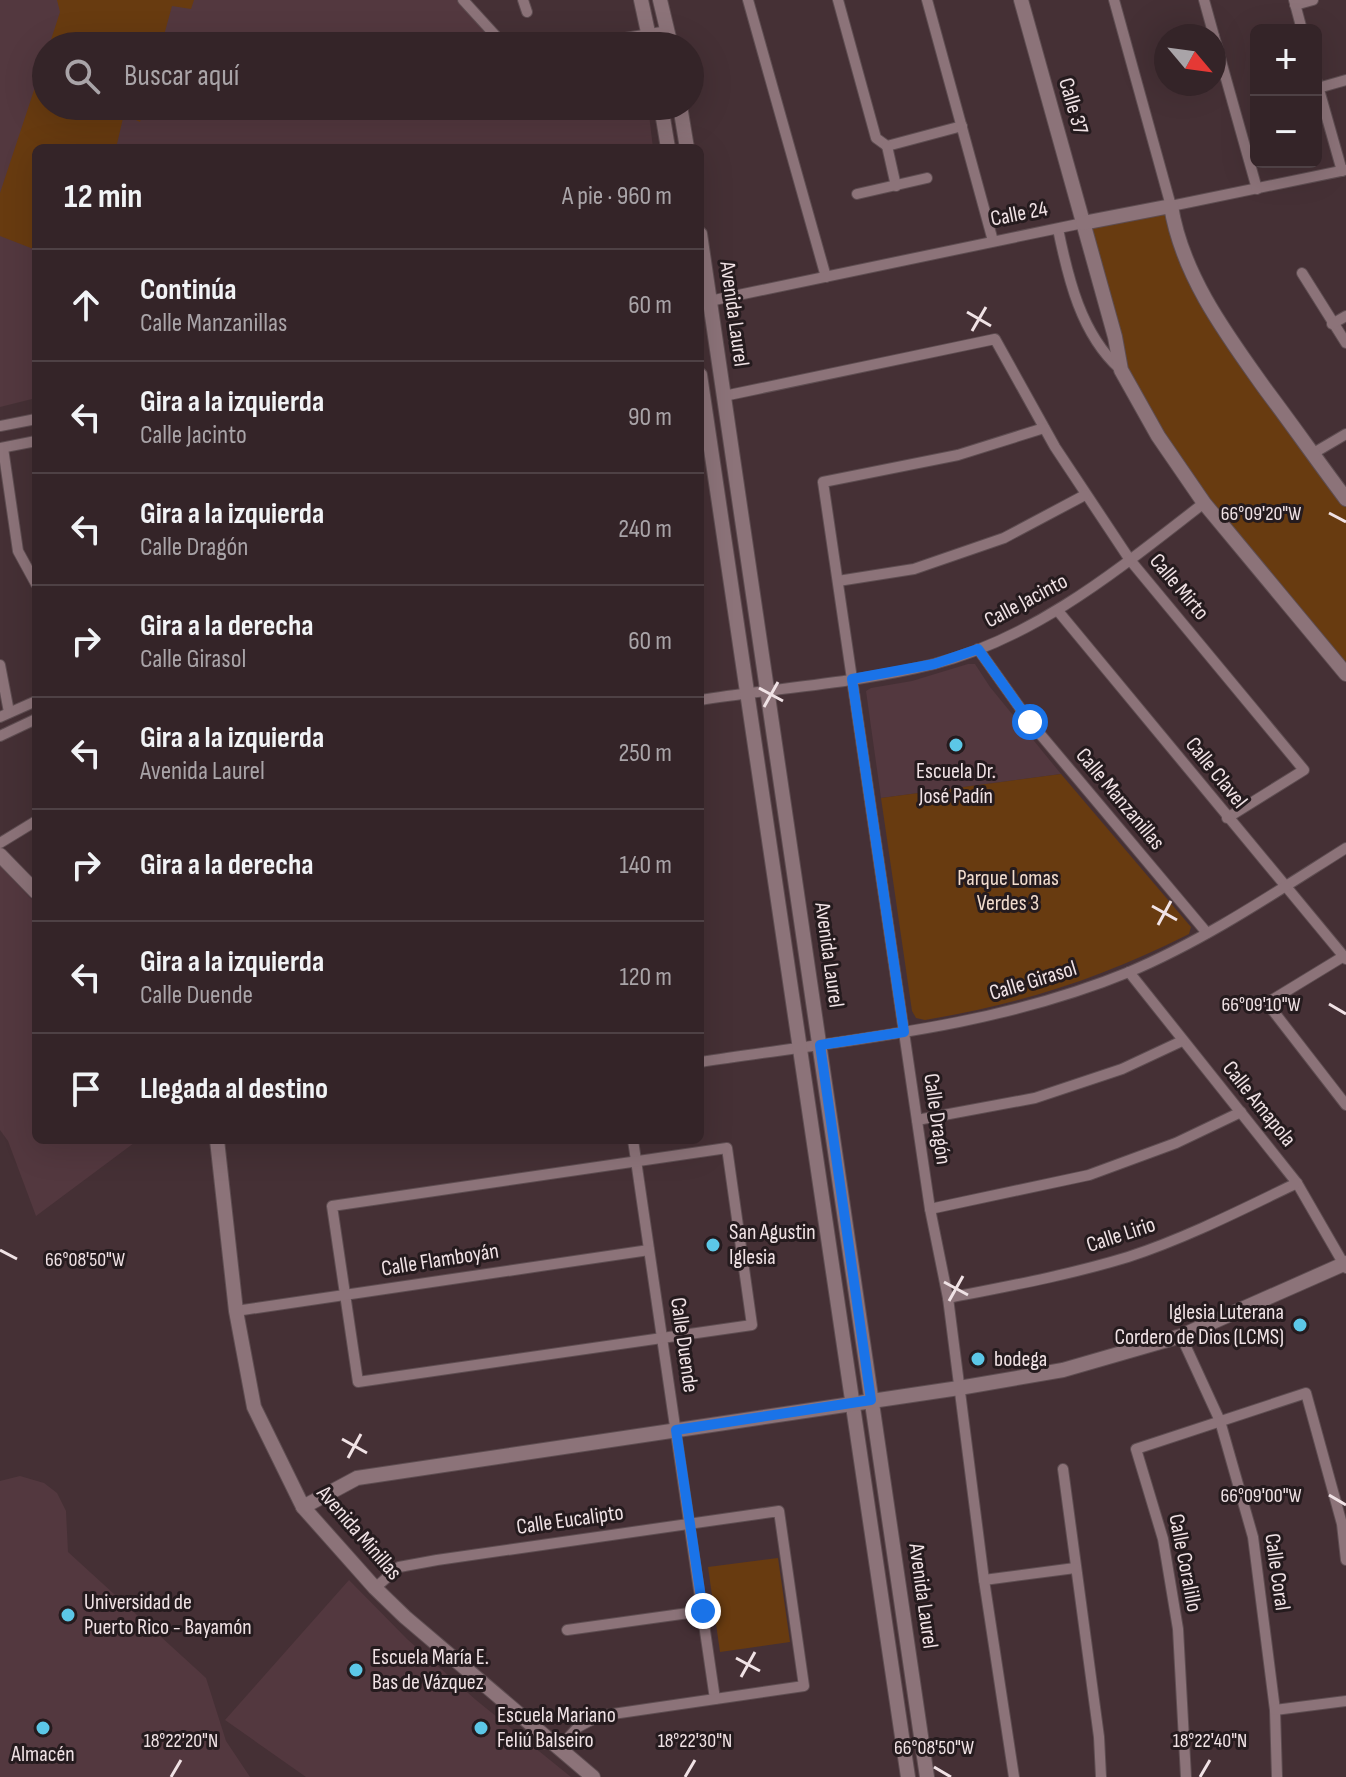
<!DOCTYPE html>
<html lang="es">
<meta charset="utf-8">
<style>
body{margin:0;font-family:"Sofia Sans Condensed",sans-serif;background:#3f3034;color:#f1f3f6}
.controls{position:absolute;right:24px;top:24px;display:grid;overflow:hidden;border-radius:12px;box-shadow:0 8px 32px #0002}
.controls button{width:72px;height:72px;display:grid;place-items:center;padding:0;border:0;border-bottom:2px solid #4e4145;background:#342428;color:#f1f3f6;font:40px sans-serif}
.compass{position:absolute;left:1154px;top:24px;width:72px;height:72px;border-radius:50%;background:#342428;box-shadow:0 8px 32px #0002;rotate:119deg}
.stop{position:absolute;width:24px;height:24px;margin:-18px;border:6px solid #1a73e8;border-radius:50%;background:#fff}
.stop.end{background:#1a73e8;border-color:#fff;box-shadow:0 2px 8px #0008}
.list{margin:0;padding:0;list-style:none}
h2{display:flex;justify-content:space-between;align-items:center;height:104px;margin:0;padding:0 32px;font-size:34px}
h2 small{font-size:26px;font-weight:400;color:#a9a4a8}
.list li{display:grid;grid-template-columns:52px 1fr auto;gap:24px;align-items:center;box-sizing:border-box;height:112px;padding:0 32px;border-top:2px solid #4e4145}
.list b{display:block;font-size:30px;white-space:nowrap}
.list p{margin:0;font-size:26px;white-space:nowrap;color:#a9a4a8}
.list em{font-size:26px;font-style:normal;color:#a9a4a8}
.icon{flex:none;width:44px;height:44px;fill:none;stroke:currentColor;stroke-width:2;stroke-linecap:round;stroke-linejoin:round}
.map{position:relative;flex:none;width:1346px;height:1777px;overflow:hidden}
.search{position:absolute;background:#342428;box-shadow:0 8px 32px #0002;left:32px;top:32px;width:672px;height:88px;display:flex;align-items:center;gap:20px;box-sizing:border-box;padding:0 28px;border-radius:44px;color:#a9a4a8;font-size:30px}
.panel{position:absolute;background:#342428;box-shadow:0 8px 32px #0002;left:32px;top:144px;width:672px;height:1000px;border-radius:12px}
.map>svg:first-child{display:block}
.built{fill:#53383f}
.green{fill:#683b10}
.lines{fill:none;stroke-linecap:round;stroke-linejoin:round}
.street-casing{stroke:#5e4d51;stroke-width:12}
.secondary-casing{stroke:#5e4d51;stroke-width:16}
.street{stroke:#8c7379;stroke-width:10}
.secondary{stroke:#8c7379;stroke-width:14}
.route{stroke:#1a73e8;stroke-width:10}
.ticks{fill:none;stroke:#f0e2e5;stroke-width:3}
.poi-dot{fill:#5cc7e7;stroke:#251b1e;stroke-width:3}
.labels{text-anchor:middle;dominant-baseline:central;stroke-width:6;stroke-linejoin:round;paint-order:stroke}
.street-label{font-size:22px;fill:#f0e2e5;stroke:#251b1e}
.poi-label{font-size:22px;fill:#f0e2e5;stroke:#251b1e;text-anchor:start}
.park-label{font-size:22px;fill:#f1dccd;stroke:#251b1e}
.ticks-label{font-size:20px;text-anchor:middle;fill:#f0e2e5;stroke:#251b1e;stroke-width:6;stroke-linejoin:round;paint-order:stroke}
</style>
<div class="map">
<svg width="1346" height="1777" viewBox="0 0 1346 1777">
<rect width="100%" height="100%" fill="#453035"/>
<g class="built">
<path d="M0 0H458L500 46H46V106H648L653 148H36V398L0 407Z"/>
<path d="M968 664H975L990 687 1061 774 881 798 866 691 871 688 912 681Z"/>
<path d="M0 866 36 904V1140H138L36 1216 8 1141 0 1130Z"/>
<path d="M20 1476 44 1483 57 1493 66 1511 68 1552 206 1678 226 1741 250 1777H0V1481Z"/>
<path d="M349 1580 407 1639 476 1700 571 1777H306L225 1720Z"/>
</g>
<g class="green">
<path d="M57 0H194L191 9 172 6 161 46H49L60 12Z"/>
<path d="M46 54V106H144L140 122 124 114 116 148H36V250L0 236V193Z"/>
<path d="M1171 206 1188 266 1346 499V674L1204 503 1121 370 1083 223Z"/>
<path d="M1061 774 1191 927 1189 934C1099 979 1024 1003 925 1020L916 1018 912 1011 881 798Z"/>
<path d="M778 1558 790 1642 720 1652 708 1567Z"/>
</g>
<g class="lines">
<defs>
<g id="street">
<path d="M463 0 505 46"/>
<path d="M523 0 527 12"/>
<path d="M748 0 826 277"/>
<path d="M838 0 876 138 887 146 962 126"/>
<path d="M927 0 993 241"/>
<path d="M1114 0 1171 206 1346 170"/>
<path d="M1204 0 1214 36"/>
<path d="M1294 0 1302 30"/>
<path d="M1295 5 1313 0"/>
<path d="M1214 36 1257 189"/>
<path d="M577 46 668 31"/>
<path d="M1316 79 1342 171"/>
<path d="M1318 88 1346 80"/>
<path d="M887 146 896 186"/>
<path d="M857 194 927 178"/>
<path d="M1058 229C1068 278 1081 334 1120 369"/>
<path d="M1302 273 1346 343"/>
<path d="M700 303 1083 223"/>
<path d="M1332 324 1346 316"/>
<path d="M724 396 995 339 1055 447 1130 560 1304 770 1227 818"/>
<path d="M0 426 36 419"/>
<path d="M0 448 36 441"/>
<path d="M3 448 18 551 36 584"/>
<path d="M1312 454 1346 434"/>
<path d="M838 581 914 569 1004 538 1085 495"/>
<path d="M1058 611 1346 959"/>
<path d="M978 649 1030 722 1207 933"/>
<path d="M0 665 9 712"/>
<path d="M700 700C777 688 858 683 934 664 1038 637 1121 567 1204 503"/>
<path d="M0 717 36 701"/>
<path d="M0 736 36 719"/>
<path d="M0 843 36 821"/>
<path d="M1344 956 1267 1003 1346 1105"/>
<path d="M1129 972 1297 1183 1346 1268"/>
<path d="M700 1062C844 1040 993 1028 1129 972 1205 940 1276 892 1346 848"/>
<path d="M917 1120 1035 1098 1122 1069 1182 1041"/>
<path d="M633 1140 715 1699"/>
<path d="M727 1148 752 1325 358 1382 332 1206Z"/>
<path d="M930 1209 1089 1175 1176 1143 1241 1112"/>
<path d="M948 1298C1009 1286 1069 1275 1128 1257 1186 1238 1241 1210 1297 1183"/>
<path d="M236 1311 649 1250"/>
<path d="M1181 1336 1220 1421 1253 1537 1275 1710 1277 1777"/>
<path d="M1063 1469 1099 1737 1101 1777"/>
<path d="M984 1580 1075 1568"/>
<path d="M375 1588 399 1567 437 1560 779 1511 804 1686 599 1716 578 1727 558 1749"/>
<path d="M567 1630 703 1611"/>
<path d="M1275 1710 1346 1701"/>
<path d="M1014 1777 984 1580 948 1298 930 1209 823 482 958 455 1044 428"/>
<path d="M1186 1777 1178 1629 1163 1539 1136 1449 1306 1393 1342 1524 1346 1560"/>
</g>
<g id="secondary">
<path d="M641 0 651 46"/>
<path d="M660 0 671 46"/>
<path d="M1021 0 1115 337 1121 370 1158 436 1204 503 1346 674"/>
<path d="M661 106 668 148"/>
<path d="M680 106 687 148"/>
<path d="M1083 223 1171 206C1182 275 1226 334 1266 390 1293 426 1319 463 1346 499"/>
<path d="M700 234 927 1777"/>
<path d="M700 375 908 1777"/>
<path d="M0 855 36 892"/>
<path d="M217 1140 236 1311 254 1407 303 1507 375 1588 405 1617 593 1777"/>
<path d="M303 1507 357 1478 959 1388 1063 1370 1181 1336 1346 1263"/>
</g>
</defs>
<use href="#street" class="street-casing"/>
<use href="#secondary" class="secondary-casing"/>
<use href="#street" class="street"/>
<use href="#secondary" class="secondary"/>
</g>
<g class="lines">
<path class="route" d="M703 1611 676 1430 871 1400 820 1045 904 1032 852 679 934 664 978 649 1030 722"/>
</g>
<path class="ticks" d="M967 312 991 326M972 331 986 307M1329 513 1346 522M759 688 783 701M764 707 778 682M1152 906 1177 920M1158 925 1171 901M1329 1004 1346 1014M0 1250 17 1259M944 1282 968 1295M949 1301 963 1276M342 1439 367 1453M348 1458 361 1434M1329 1495 1346 1505M736 1658 760 1671M741 1677 755 1652M934 1767 951 1777M171 1777 181 1760M685 1777 695 1760M1200 1777 1210 1760"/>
<g class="poi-dot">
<circle cx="956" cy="745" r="8"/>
<circle cx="713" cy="1245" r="8"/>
<circle cx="1300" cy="1325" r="8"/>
<circle cx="978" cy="1359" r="8"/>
<circle cx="68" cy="1615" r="8"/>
<circle cx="356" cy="1670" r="8"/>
<circle cx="43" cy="1728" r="8"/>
<circle cx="481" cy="1728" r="8"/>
</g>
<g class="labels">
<g class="street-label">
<text transform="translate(1073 106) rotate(74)">Calle 37</text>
<text transform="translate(1019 214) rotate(-11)">Calle 24</text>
<text transform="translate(734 314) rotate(82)">Avenida Laurel</text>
<text transform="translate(1179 587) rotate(50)">Calle Mirto</text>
<text transform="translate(1026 601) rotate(-28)">Calle Jacinto</text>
<text transform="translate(1216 773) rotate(51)">Calle Clavel</text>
<text transform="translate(1120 799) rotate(50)">Calle Manzanillas</text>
<text transform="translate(829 955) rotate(82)">Avenida Laurel</text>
<text transform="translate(1033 981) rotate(-17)">Calle Girasol</text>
<text transform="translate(1259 1104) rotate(51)">Calle Amapola</text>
<text transform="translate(937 1119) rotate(82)">Calle Dragón</text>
<text transform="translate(1121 1235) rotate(-18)">Calle Lirio</text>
<text transform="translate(440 1260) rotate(-9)">Calle Flamboyán</text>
<text transform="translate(684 1345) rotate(82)">Calle Duende</text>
<text transform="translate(570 1520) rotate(-8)">Calle Eucalipto</text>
<text transform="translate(359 1533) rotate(49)">Avenida Minillas</text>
<text transform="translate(1185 1563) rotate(79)">Calle Coralillo</text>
<text transform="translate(1277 1572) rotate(82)">Calle Coral</text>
<text transform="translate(923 1596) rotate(82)">Avenida Laurel</text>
</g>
<g class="poi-label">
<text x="956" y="771" text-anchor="middle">Escuela Dr.<tspan x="956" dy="25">José Padín</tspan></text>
<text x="729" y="1232">San Agustin<tspan x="729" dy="25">Iglesia</tspan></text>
<text x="1284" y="1312" text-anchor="end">Iglesia Luterana<tspan x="1284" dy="25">Cordero de Dios (LCMS)</tspan></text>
<text x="994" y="1359">bodega</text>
<text x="84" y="1602">Universidad de<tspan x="84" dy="25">Puerto Rico - Bayamón</tspan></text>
<text x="372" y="1657">Escuela María E.<tspan x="372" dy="25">Bas de Vázquez</tspan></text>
<text x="497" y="1715">Escuela Mariano<tspan x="497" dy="25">Feliú Balseiro</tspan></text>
<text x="43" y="1754" text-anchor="middle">Almacén</text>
</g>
<g class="park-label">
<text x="1008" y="878">Parque Lomas<tspan x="1008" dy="25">Verdes 3</tspan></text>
</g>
</g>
<g class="ticks-label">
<text x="1261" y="520">66°09'20"W</text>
<text x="1261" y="1011">66°09'10"W</text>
<text x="85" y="1266">66°08'50"W</text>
<text x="1261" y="1502">66°09'00"W</text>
<text x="181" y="1747">18°22'20"N</text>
<text x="695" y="1747">18°22'30"N</text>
<text x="1210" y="1747">18°22'40"N</text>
<text x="934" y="1754">66°08'50"W</text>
</g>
</svg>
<div class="controls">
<button>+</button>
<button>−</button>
</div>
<svg class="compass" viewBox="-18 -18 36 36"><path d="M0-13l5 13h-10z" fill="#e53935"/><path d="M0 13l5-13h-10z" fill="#a9a4a8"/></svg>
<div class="stop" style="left:1030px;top:722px"></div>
<div class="stop end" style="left:703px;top:1611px"></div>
<div class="search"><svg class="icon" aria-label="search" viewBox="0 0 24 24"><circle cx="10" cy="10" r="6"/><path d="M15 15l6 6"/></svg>Buscar aquí</div>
<section class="panel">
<h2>12 min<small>A pie · 960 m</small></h2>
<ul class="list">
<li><svg class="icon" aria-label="ahead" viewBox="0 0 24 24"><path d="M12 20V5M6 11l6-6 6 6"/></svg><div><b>Continúa</b><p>Calle Manzanillas</p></div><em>60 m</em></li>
<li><svg class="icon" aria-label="left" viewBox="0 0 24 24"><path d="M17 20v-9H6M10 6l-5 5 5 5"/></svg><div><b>Gira a la izquierda</b><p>Calle Jacinto</p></div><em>90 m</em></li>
<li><svg class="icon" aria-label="left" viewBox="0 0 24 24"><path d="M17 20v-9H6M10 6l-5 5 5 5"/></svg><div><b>Gira a la izquierda</b><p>Calle Dragón</p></div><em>240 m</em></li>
<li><svg class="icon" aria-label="right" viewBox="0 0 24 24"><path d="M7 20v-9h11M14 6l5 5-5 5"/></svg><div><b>Gira a la derecha</b><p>Calle Girasol</p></div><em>60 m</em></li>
<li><svg class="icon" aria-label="left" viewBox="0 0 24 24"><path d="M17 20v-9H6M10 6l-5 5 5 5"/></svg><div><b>Gira a la izquierda</b><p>Avenida Laurel</p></div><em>250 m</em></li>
<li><svg class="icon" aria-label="right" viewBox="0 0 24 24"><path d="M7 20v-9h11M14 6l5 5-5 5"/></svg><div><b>Gira a la derecha</b></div><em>140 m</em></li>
<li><svg class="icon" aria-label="left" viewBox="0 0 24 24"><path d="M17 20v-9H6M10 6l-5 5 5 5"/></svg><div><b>Gira a la izquierda</b><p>Calle Duende</p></div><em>120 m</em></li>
<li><svg class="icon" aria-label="arrive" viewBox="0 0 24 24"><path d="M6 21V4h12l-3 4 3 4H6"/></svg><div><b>Llegada al destino</b></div></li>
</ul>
</section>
</div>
